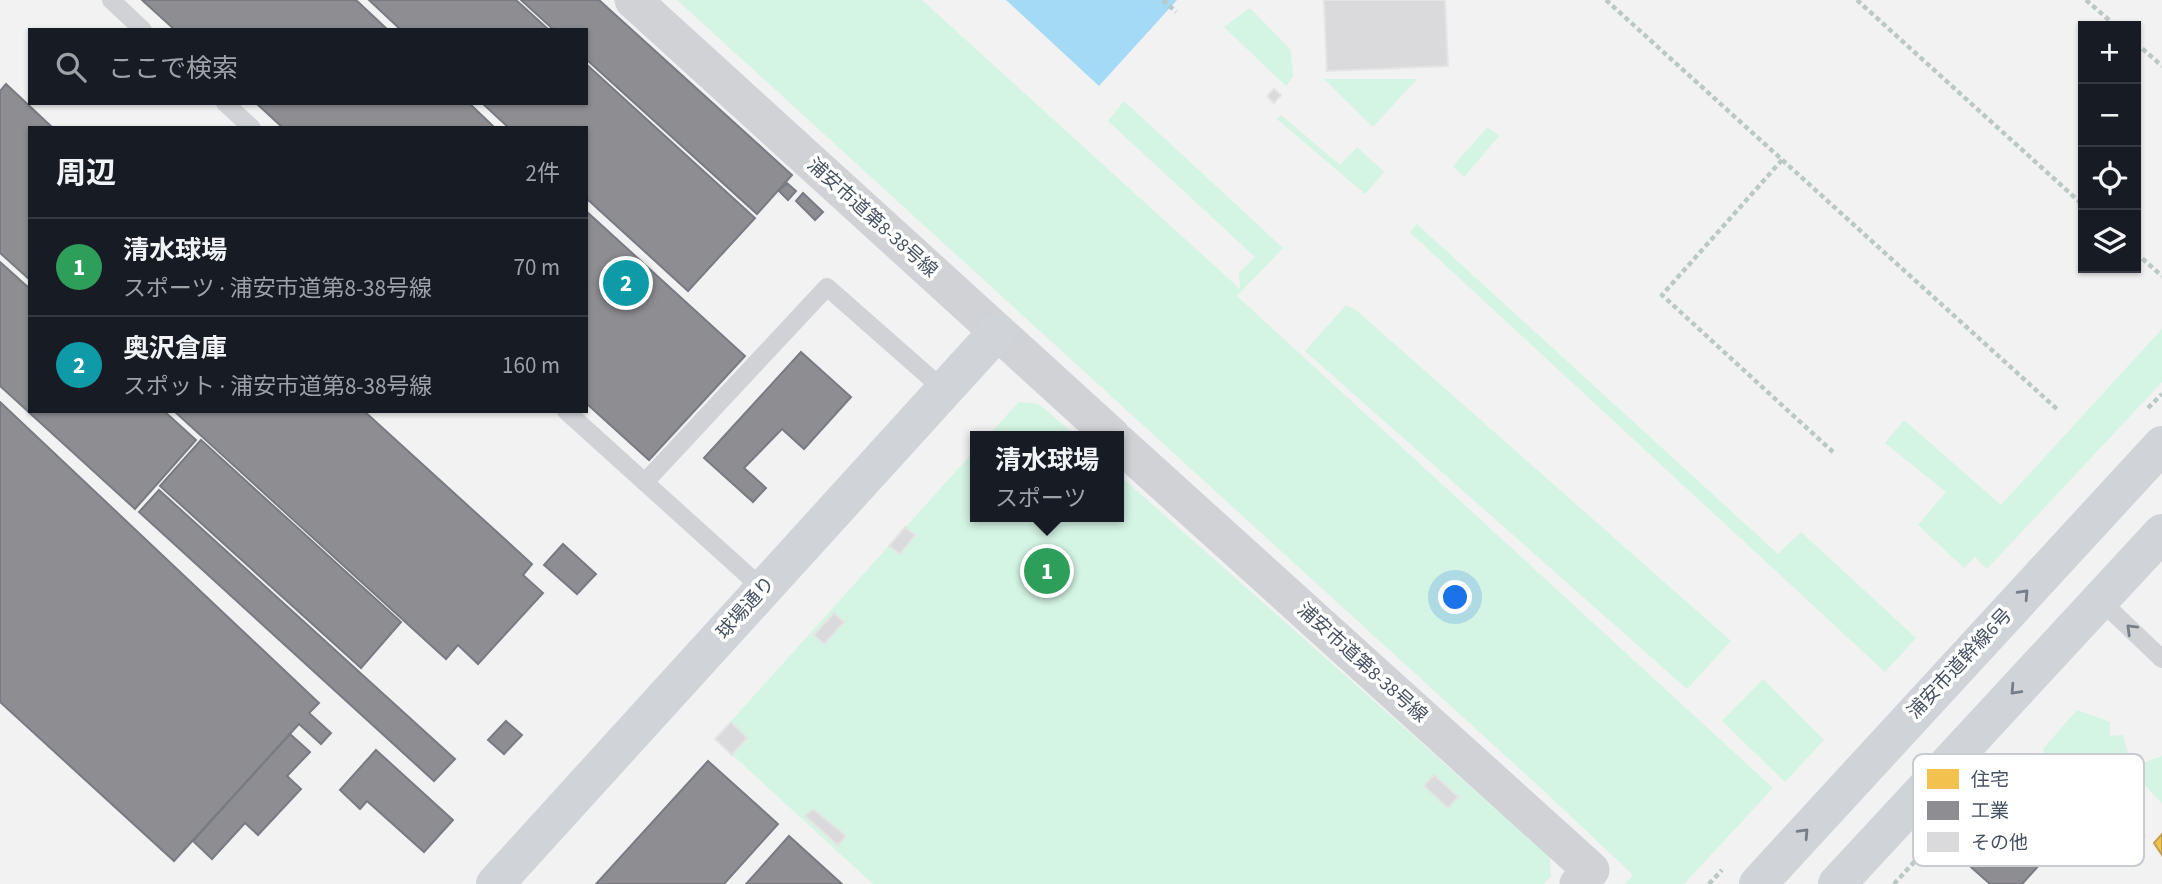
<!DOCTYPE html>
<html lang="ja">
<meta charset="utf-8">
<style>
body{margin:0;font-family:"Source Sans 3","Noto Sans JP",sans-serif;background:#242831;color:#f1f3f6}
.controls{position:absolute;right:21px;top:21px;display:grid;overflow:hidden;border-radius:0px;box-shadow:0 2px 5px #0004}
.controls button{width:63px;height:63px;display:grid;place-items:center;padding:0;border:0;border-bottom:2px solid #363941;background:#171b24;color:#f1f3f6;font:35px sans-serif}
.you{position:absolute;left:1456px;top:598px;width:24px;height:24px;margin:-18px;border:5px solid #fff;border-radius:50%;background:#1a73e8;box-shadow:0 0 0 10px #1a73e833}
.badge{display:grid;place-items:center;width:46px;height:46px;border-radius:50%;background:#0f766e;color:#fff;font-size:23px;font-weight:700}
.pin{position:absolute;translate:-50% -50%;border:4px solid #fff;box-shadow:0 2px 7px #0006}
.popup{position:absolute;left:970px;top:431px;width:154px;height:91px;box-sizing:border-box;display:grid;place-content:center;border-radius:0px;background:#171b24;filter:drop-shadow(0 2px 5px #0005);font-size:23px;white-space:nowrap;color:#9ea1a6}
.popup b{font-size:26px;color:#f1f3f6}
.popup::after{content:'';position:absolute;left:50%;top:100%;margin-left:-14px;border:14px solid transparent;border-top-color:#171b24}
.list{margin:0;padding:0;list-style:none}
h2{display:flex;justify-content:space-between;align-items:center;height:91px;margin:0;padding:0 28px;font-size:30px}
h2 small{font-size:23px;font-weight:400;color:#9ea1a6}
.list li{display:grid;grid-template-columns:46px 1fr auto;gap:21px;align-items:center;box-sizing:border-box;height:98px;padding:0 28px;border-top:2px solid #363941}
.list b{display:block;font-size:26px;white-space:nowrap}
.list p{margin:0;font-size:23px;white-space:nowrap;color:#9ea1a6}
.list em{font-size:23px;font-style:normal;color:#9ea1a6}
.icon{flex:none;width:38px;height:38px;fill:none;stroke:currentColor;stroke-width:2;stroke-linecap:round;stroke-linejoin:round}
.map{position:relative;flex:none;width:2162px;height:884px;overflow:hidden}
.search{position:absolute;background:#171b24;box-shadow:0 2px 5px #0004;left:28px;top:28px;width:560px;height:77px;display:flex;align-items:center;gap:18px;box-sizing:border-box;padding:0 24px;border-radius:0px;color:#9ea1a6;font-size:26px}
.panel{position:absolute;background:#171b24;box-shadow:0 2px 5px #0004;left:28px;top:126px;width:560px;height:287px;border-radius:0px}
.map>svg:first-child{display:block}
.green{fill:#d4f4e4}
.water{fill:#a5daf6}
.homes{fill:#f2c14e;stroke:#be9f54;stroke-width:2}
.industry{fill:#8d8d92;stroke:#787b83;stroke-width:2}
.building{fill:#dadadc;stroke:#e4e4e5;stroke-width:2}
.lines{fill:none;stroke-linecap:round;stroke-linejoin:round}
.path{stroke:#bac8c6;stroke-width:4.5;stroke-dasharray:5 3.5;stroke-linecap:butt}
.lane{stroke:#d0d2d5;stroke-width:18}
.street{stroke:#d0d2d5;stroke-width:37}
.secondary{stroke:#d0d3d7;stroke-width:38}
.oneway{stroke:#767e8a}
.labels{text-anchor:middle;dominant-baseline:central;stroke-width:7;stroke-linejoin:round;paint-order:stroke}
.street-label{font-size:19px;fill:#465161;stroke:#fff}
.key{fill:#fff;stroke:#c8cbd0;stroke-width:2}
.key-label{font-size:19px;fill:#465161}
</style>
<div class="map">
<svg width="2162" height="884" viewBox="0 0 2162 884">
<rect width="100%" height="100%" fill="#f3f2f2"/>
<g class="green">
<path d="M677 0H922L1240 289 1239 273 1255 257 1108 121 1124 101 1283 248 1237 296 1773 788 1684 884H1625L1633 875 1544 791Z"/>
<path d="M1250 8 1291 50 1293 77 1286 86 1224 27Z"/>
<path d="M1324 79H1417L1373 127Z"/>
<path d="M1281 115 1340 165 1357 147 1384 172 1365 194 1277 119Z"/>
<path d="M1488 127 1499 136 1464 177 1453 166Z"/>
<path d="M1417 224 1778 554 1801 532 1916 638 1885 672 1417 239 1410 232Z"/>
<path d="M1346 305 1356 310 1731 641 1687 689 1305 351Z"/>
<path d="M2162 329V382L1987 569 1975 557 1964 568 1918 525 1946 492 1885 443 1904 420 2001 505Z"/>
<path d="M1019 402 1039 404 1076 436H988Z"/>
<path d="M975 450V517H1119V475L1550 857 1551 876 1544 884H873L715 739Z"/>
<path d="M1763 679 1824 740 1785 782 1722 721Z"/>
<path d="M2077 710 2110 722V736L2123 735 2132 767 2162 756V803L2135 775 2113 797 2085 770 2054 803 2043 749Z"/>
</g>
<path class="water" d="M1006 0H1177L1099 86Z"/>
<path class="homes" d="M2162 834V855L2154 843Z"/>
<g class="industry">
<path d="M142 0H356L388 30H175Z"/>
<path d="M369 0H516L549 30H401Z"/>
<path d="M521 0H599L792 175 757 214 586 59V30H554Z"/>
<path d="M586 64 755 218 688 291 586 198V128H509L482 103H586Z"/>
<path d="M6 84 53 128H30V280L0 253V91Z"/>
<path d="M256 103H469L495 128H283Z"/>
<path d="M787 183 796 191 788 200 779 191Z"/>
<path d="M803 193 823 212 815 220 796 201Z"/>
<path d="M586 211 745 356 649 460 586 403Z"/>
<path d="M0 262 30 289V411H164L196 440 135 509 0 386Z"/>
<path d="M801 352 851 397 804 449 782 429 744 468 766 488 753 502 704 458Z"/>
<path d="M0 402 319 703 309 713 331 733 321 744 299 724 174 861 0 702Z"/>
<path d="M174 411H364L532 564 523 575 543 593 478 664 458 645 446 659Z"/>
<path d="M201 440 401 622 361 668 160 486Z"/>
<path d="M159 490 455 759 434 781 139 512Z"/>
<path d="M563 544 596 574 577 594 544 565Z"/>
<path d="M506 721 522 735 504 754 488 740Z"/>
<path d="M290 734 310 752 287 776 301 789 258 835 245 823 212 859 193 841Z"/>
<path d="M376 750 453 820 424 852 367 801 360 809 340 790Z"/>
<path d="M708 761 778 824 724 884H596Z"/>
<path d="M1997 821 2041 863 2022 884H1990L1964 861Z"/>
<path d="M1961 829 1970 837 1957 852 1948 843Z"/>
<path d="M789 836 842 884H746Z"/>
</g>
<g class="building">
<path d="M1324 0H1445L1448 66 1327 71Z"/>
<path d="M1274 89 1281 95 1274 103 1267 96Z"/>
<path d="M905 527 915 535 900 554 889 546Z"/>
<path d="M834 613 844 622 824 644 814 635Z"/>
<path d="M731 722 747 738 732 755 715 739Z"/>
<path d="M1434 775 1458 797 1448 808 1424 786Z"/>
<path d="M2086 782 2145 836 2137 846 2078 793Z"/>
<path d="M813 809 846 836 838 845 805 816Z"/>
</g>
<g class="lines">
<g class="path">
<path d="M1163 0 1176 12"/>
<path d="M1606 0 2058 410"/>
<path d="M1857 0 2083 205"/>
<path d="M2086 0 2116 26"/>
<path d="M2136 43 2162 66"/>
<path d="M1782 160 1662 295 1833 452"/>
<path d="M2136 253 2162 276"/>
<path d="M2148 408 2162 394"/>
<path d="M1709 884 1722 870"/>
<path d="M1894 884 1955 817"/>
</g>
<g class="lane">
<path d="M111 0 143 30"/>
<path d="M225 103 252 128"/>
<path d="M566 411 763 589"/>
<path d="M645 482 827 287 944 390"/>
<path d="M2099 599 2162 659"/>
</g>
<g class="street">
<path d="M633 0 1112 436"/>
<path d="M1119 443 1591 870 1578 884"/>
</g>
<g class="secondary">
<path d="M495 884 997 332"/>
<path d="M1758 884 2162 445"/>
<path d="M1837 884 2162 533"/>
</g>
</g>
<defs><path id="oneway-chevron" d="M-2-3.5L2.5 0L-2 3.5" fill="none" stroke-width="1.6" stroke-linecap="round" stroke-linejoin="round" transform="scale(1.75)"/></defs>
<g class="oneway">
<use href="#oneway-chevron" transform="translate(2024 594) rotate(-47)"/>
<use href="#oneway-chevron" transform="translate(2131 629) rotate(-136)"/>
<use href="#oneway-chevron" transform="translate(2015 690) rotate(133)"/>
<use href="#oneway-chevron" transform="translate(1804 833) rotate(-47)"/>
</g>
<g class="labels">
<g class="street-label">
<text transform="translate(872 218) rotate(42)">浦安市道第8-38号線</text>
<text transform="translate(746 608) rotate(-48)">球場通り</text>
<text transform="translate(1362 663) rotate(42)">浦安市道第8-38号線</text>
<text transform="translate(1960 664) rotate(-47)">浦安市道幹線6号</text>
</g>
</g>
<rect x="1913" y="754" width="231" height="112" rx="10" class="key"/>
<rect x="1927" y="769" width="32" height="20" fill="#f2c14e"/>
<rect x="1927" y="801" width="32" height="19" fill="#8d8d92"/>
<rect x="1927" y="832" width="32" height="20" fill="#dadadc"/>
<g class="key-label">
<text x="1971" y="786">住宅</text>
<text x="1971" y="817">工業</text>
<text x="1971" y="849">その他</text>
</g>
</svg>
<div class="controls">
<button>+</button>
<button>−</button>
<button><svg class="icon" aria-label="locate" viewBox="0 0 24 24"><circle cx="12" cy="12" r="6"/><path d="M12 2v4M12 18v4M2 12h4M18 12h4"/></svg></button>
<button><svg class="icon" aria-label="layers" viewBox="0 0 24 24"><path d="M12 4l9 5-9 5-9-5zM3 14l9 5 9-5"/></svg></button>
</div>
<div class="you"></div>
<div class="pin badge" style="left:1047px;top:571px;background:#2e9e5b">1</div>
<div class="popup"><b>清水球場</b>スポーツ</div>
<div class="pin badge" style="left:626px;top:283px;background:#0f9aa8">2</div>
<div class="search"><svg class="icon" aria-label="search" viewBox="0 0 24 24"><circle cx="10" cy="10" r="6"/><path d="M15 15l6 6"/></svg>ここで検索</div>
<section class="panel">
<h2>周辺<small>2件</small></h2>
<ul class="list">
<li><span class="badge" style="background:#2e9e5b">1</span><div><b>清水球場</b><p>スポーツ · 浦安市道第8-38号線</p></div><em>70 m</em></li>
<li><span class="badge" style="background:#0f9aa8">2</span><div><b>奥沢倉庫</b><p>スポット · 浦安市道第8-38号線</p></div><em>160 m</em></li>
</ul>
</section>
</div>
